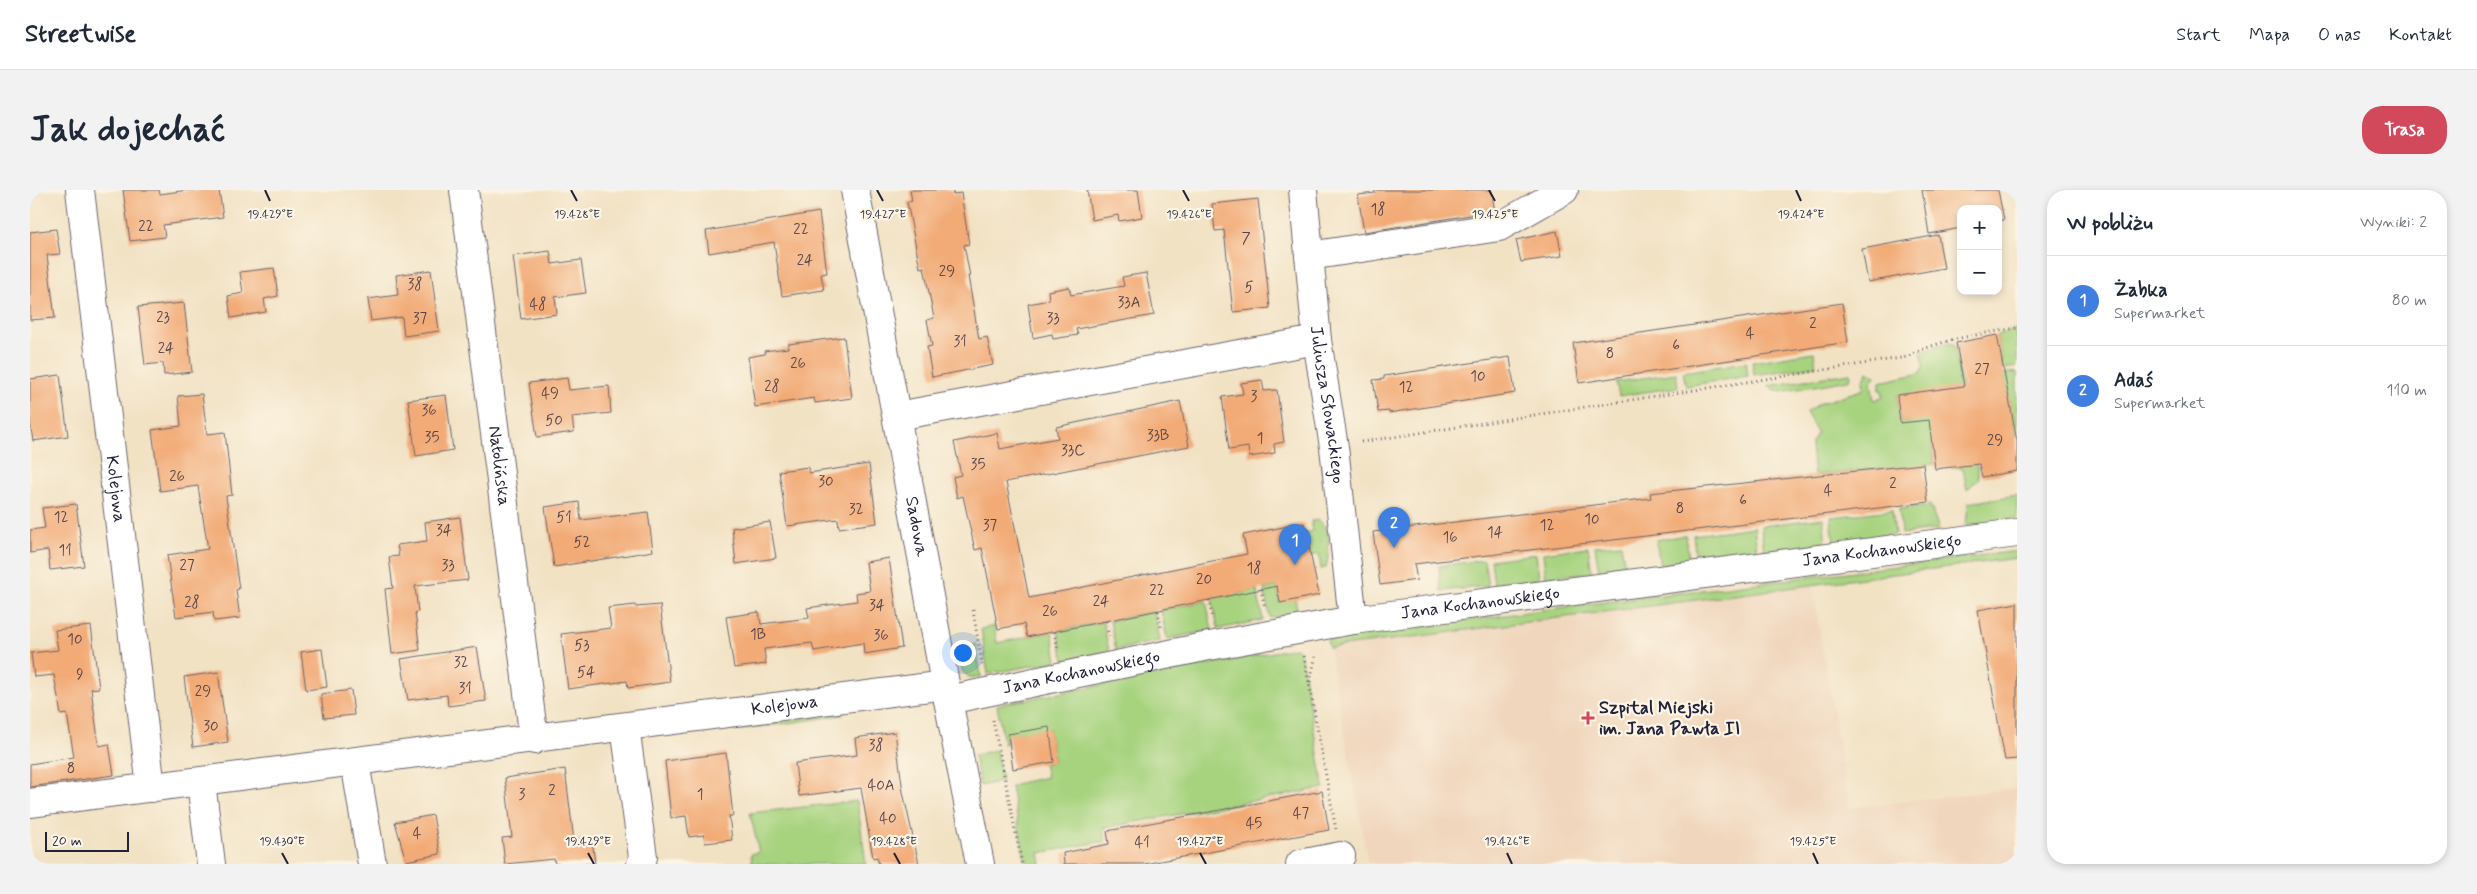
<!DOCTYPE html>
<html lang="pl">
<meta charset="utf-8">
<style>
body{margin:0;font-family:Mynerve,sans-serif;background:#f2f2f3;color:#1f2937}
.controls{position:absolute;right:15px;top:15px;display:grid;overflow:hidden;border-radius:10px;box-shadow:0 2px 8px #0003}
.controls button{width:45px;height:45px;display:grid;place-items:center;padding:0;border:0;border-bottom:1px solid #e0e1e3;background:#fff;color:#1f2937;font:25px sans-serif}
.scale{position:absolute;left:15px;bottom:12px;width:84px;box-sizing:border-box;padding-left:5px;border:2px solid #22223b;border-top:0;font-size:14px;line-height:18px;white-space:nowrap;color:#22223b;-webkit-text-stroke:4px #fcf5e5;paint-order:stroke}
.you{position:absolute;left:932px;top:462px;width:18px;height:18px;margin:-12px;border:4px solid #fff;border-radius:50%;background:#1a73e8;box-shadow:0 0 0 8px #1a73e833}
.badge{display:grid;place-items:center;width:32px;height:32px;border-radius:50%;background:#d1495b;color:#fff;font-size:16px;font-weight:700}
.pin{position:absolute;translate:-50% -41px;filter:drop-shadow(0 1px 2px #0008)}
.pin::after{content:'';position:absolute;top:26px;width:18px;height:15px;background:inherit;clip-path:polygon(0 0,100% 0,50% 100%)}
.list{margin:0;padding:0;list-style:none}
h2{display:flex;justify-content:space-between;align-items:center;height:65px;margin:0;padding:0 20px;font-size:21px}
h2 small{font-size:16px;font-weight:400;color:#747a83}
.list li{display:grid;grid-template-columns:32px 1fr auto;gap:15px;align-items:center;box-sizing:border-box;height:90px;padding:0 20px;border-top:1px solid #e0e1e3}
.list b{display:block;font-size:19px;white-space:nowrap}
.list p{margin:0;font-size:16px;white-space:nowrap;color:#747a83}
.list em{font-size:16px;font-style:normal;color:#747a83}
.map{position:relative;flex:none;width:1987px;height:674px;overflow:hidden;border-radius:20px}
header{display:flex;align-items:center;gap:30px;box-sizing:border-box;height:70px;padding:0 25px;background:#fff;border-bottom:1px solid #e0e1e3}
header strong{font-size:24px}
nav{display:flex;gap:28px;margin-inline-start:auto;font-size:18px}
.intro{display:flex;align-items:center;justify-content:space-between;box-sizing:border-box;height:120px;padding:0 30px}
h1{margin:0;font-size:35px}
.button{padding:12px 22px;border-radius:20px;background:#d1495b;color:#fff;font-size:18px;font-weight:700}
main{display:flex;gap:30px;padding:0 30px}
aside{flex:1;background:#fff;border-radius:20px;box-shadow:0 2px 8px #0003}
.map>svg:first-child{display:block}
.built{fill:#f0d6bc}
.green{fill:#a7d37f;stroke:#647a5d;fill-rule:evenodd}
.building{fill:#f2ab77}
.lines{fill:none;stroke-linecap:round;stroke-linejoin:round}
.minor-casing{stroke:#6b656b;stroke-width:30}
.path{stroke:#6b656b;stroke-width:3;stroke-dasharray:1 4;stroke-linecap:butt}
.minor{stroke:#fff;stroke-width:28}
.ticks{fill:none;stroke:#22223b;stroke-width:2}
.poi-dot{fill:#d1495b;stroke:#fcf5e5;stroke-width:2}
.labels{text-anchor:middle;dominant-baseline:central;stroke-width:4.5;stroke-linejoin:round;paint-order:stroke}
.number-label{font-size:15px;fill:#56444a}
.street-label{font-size:18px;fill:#22223b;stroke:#fcf5e5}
.poi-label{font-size:18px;font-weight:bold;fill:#22223b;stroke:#fcf5e5;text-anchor:start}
.ticks-label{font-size:12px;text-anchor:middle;fill:#22223b;stroke:#fcf5e5;stroke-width:4.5;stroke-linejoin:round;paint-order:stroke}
</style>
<header>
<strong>Streetwise</strong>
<nav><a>Start</a><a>Mapa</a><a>O nas</a><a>Kontakt</a></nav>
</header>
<div class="intro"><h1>Jak dojechać</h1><a class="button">Trasa</a></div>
<main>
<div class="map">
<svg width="1987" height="674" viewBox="0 0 1987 674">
<rect width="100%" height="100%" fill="#fcf5e5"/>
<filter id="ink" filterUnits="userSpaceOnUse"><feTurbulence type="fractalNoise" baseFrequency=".02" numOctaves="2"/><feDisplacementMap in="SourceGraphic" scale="10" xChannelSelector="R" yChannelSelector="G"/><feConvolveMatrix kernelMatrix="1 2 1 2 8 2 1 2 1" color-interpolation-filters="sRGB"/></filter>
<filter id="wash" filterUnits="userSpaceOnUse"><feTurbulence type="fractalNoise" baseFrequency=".0096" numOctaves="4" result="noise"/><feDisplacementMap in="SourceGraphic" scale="20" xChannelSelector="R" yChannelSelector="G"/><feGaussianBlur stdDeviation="1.12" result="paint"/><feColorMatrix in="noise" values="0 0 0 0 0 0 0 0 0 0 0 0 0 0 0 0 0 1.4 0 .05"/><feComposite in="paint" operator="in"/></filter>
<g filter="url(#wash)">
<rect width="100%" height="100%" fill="#f2e2c4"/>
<path class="built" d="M1782 395 1819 618 1987 598V674H1338L1299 458Z"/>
<g class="green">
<path d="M1987 139V177L1973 179 1967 145Z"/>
<path d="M1916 153 1924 154 1949 288 1937 300 1933 278 1921 277 1916 249 1902 251 1904 274 1784 285 1781 255 1787 243 1776 222 1791 213 1834 199 1833 191 1838 182 1845 186 1841 193 1844 210 1853 208 1852 200H1850V192L1891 183 1894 175 1891 161ZM1867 205H1879L1883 231 1870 233Z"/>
<path d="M1784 162 1786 176 1724 185 1722 172Z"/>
<path d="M1716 172 1718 186 1656 196 1653 182Z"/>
<path d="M1987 182V246H1986L1974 184Z"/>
<path d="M1646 183 1648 197 1589 206 1586 192Z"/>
<path d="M1820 183 1821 186 1819 190 1751 202 1738 196Z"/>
<path d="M1987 305V329L1936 336 1938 313Z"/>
<path d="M1900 315 1909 339 1871 344 1869 319Z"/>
<path d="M1862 320 1865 344 1804 352 1801 327Z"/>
<path d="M1793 328 1796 353 1734 361 1731 336Z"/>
<path d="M1288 330C1302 338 1299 365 1296 378L1291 379 1289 364 1281 366 1276 343 1283 341 1281 331Z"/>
<path d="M1724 337 1727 361 1666 369 1663 345Z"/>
<path d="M1656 345 1659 370 1630 375 1626 350Z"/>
<path d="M1591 354 1595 378 1569 381 1565 356Z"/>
<path d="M1558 357 1562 382 1516 388 1513 363Z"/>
<path d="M1987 361V368L1299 458 1297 450 1519 419Z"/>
<path d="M1506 364 1509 389 1464 395 1461 370Z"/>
<path d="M1454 370 1458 396 1411 401 1409 376Z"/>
<path d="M1247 396 1250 412 1265 409 1268 423 1240 428 1234 399Z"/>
<path d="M1227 400 1233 430 1188 439 1182 409Z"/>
<path d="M1176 411 1182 440 1137 449 1131 420Z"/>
<path d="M1124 421 1130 451 1086 460 1080 431Z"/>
<path d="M1073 432 1079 461 1034 470 1028 441Z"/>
<path d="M964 436 967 453 1022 442 1027 471 958 484 951 439Z"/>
<path d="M946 454 951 487H939L932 481 927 460 928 458Z"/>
<path d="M1265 458 1270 461 1294 598 1073 638 1075 651 1009 663 1011 674H996L981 597 993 592 1017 587 1014 574 1024 572 1019 538 976 545 977 553 974 554 967 515Z"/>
<path d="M812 517 813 525 703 541 702 531Z"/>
<path d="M966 560 972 591 950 596 944 565Z"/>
<path d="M827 611 836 674H722L721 664 729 662 720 623Z"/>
</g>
<g id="blocks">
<g class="building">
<path d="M93 0H129L130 4 158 0H189L193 27 133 35 135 47 100 51Z"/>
<path d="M880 0H923V4L931 3 939 54 934 55 940 86H938L949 149 957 147 963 175 902 187 897 157 902 156 897 130 904 128 894 77 890 78 877 12 882 11Z"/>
<path d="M1057 0H1108L1112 27 1089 31 1088 25 1062 30Z"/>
<path d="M1345 0H1461L1465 21 1334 42 1328 5 1345 3Z"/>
<path d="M1892 0H1968L1974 30 1968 31V19H1931V38L1899 44Z"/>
<path d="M1228 9 1240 118 1203 122 1194 40 1185 41 1182 14Z"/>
<path d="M789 22 797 83 791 84 794 100 752 106 744 52 679 63 676 41Z"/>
<path d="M26 39 30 64 17 65 25 128 0 130V42Z"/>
<path d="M1527 41 1532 66 1491 72 1486 50Z"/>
<path d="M1908 45 1914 78 1838 92 1832 59Z"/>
<path d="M520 61 522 74 551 70 556 103 525 107 527 124 491 129 483 66Z"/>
<path d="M244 78 248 106 234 109 236 122 201 128 198 106 213 103 210 82Z"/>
<path d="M401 80 409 141 374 146 372 127 341 131 338 109 368 105 366 85Z"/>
<path d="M1116 83 1124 125 1046 139 1048 145 1023 149 1022 144 1003 148 998 114 1019 110 1018 101 1039 97 1041 105 1094 96 1092 87Z"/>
<path d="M154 113 162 182 134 185 133 173 115 175 108 117Z"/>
<path d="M1812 113 1818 152 1549 193 1543 153Z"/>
<path d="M1967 145 1987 251V281L1952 287 1949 274 1905 279 1899 230 1870 233 1867 205 1934 196 1926 153Z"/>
<path d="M814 147 822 208 785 213 784 208 725 217 718 167 735 164 734 161 758 158V154Z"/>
<path d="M1480 167 1485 203 1359 223V221L1348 222 1343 190 1354 189V186Z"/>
<path d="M30 185 38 246 3 251 0 231V189Z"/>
<path d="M537 188 539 200 579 196 581 223 542 227 544 242 507 247 499 193Z"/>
<path d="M1232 190 1234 201 1247 200 1254 252 1244 254 1245 263 1219 267 1218 257 1199 260 1192 207 1213 204 1211 193Z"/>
<path d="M172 204 177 244 195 242 202 305 196 306 209 399 206 400 210 428 184 431 183 422 146 427 137 365 178 359 168 296 130 301 122 240 151 236 148 206Z"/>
<path d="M416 205 423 260 386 266 378 210Z"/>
<path d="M1150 211 1159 256 976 292 999 408 1217 364 1213 345 1274 333 1289 405 1250 413 1247 396 997 447 994 434 968 439 952 358 945 360 933 306 927 308 923 287 931 285 924 252 967 243 970 259 1028 248 1026 237Z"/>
<path d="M839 274 847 333 809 338 808 329 757 336 749 281 778 277 779 283Z"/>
<path d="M1893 274 1898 312 1384 374 1387 390 1350 395 1343 342 1621 308 1620 303Z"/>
<path d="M549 312 551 330 618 322 623 361 524 377 515 317Z"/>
<path d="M46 314 54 376 20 380 18 360 0 363V340L15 338 12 318Z"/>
<path d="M430 327 438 390 385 396 388 422 385 423 390 460 362 464 355 399 363 398 359 367 369 366 367 355 397 351 395 332Z"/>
<path d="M740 332 746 368 706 374 702 338Z"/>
<path d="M859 368 872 458 834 464 833 453 784 461 782 453 734 459 736 474 704 478 696 427 729 422 731 434 779 428 777 418 827 411 826 403 840 401 836 372Z"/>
<path d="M1987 413V569L1975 570 1948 420Z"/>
<path d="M605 415 606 417 630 415 640 492 598 498 597 491 538 499 531 444 581 438 578 418Z"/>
<path d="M61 436 69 498 61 499 69 556 79 554 84 585 0 597V574L44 567 37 524 31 525 24 485 4 487 1 463 28 460 25 440Z"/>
<path d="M447 457 456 511 418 516 417 505 378 510 371 469Z"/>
<path d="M292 459 297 497 276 500 271 462Z"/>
<path d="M188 482 198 552 163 557 154 487Z"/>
<path d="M321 500 324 525 294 528 291 504Z"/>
<path d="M1019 537 1024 572 983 579 978 544Z"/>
<path d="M865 542 873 602 889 674H849L847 667 843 668 831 598 769 606 765 573 827 565 825 548Z"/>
<path d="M696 563 703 626H699L702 650 675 653 674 645 659 647 656 626 641 628 635 571Z"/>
<path d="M535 579 544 651 562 648 565 674H525L524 669 475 674 472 648 482 647 475 588Z"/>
<path d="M1292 601 1299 640 1114 674H1034L1033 663 1079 654 1077 641Z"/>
<path d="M403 625 410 664 376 671 365 632Z"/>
</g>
</g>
</g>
<g filter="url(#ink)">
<use href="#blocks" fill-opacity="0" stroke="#6b656b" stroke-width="1"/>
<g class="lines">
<defs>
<g id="minor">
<path id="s1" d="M50 0 121 598"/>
<path id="s2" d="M434 0 504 550"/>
<path id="s3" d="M825 0 918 510 950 674"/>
<path id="s4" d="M1273 0 1287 150 1304 257 1323 430"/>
<path d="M1279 66 1469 37 1534 0"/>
<path d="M867 226 1287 150"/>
<path id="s5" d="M918 510 1174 457 1323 430 1987 343"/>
<path d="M595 537 613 667 611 674"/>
<path d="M325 572 342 674"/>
<path d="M171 592 181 674"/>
<path id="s6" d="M0 613 915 495"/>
<path d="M1270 674 1311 666"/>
</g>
</defs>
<use href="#minor" class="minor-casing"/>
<g class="path">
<path d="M1331 252 1877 167C1909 149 1951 144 1987 138"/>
<path d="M1231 399 1235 418"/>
<path d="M1179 410 1182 427"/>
<path d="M943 420 952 475"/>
<path d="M1128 421 1131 437"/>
<path d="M1076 431 1079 448"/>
<path d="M1024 442 1028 458"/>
<path d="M1274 466 1306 640"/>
<path d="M1280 492 1286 464"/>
<path d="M963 530 992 674"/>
</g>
<use href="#minor" class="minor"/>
</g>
</g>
<path class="ticks" d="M235 0 240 11M541 0 547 11M847 0 853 11M1153 0 1159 11M1459 0 1465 11M1766 0 1771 11M252 663 258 674M558 663 564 674M864 663 870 674M1170 663 1176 674M1477 663 1482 674M1783 663 1788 674"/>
<path class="poi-dot" d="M1555.5 520.5h5v5h5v5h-5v5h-5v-5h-5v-5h5z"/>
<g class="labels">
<g class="number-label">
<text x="1348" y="20">18</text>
<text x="116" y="37">22</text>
<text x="771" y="40">22</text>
<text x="1216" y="49">7</text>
<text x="775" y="71">24</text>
<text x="917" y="82">29</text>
<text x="385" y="95">38</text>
<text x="1219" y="98">5</text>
<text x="1099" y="113">33A</text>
<text x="508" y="115">48</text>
<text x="133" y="128">23</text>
<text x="390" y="129">37</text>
<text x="1023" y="129">33</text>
<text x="1783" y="134">2</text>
<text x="1720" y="144">4</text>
<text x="930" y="152">31</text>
<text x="1646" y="156">6</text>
<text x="136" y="159">24</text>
<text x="1580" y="164">8</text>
<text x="768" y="174">26</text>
<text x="1952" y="180">27</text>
<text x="1448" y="187">10</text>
<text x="742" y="197">28</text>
<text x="1376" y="198">12</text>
<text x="520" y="204">49</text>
<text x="1224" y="207">3</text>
<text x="399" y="221">36</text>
<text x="524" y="231">50</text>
<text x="1128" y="246">33B</text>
<text x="402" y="248">35</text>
<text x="1230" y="249">1</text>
<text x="1965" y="251">29</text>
<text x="1043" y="261">33C</text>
<text x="948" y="275">35</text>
<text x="147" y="287">26</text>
<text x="796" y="292">30</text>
<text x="1863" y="294">2</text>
<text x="1798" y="301">4</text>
<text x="1713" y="311">6</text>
<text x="1650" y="319">8</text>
<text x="826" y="320">32</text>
<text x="31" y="328">12</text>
<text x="534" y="328">51</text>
<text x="1562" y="330">10</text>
<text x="960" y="336">37</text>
<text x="1517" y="336">12</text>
<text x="414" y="341">34</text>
<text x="1465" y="343">14</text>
<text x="1420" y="348">16</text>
<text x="552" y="353">52</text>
<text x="35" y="361">11</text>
<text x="157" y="376">27</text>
<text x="418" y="376">33</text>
<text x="1224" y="379">18</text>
<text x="1174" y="390">20</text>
<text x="1127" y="401">22</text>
<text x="1071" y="412">24</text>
<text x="162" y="413">28</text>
<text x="847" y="416">34</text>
<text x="1020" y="422">26</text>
<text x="728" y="445">1B</text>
<text x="851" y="446">36</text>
<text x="45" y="450">10</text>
<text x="552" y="456">53</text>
<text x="431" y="473">32</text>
<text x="556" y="483">54</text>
<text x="50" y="485">9</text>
<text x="435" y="499">31</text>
<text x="173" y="502">29</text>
<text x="181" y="537">30</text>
<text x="846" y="556">38</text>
<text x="41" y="579">8</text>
<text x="851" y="596">40A</text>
<text x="522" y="601">2</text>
<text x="492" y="605">3</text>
<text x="670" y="605">1</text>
<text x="1271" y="624">47</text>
<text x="858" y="629">40</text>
<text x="1224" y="634">45</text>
<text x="387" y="644">4</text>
<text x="1112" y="653">41</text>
</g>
<g class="street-label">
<text stroke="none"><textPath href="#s4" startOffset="216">Juliusza Słowackiego</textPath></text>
<text stroke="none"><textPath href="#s2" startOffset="278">Natolińska</textPath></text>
<text stroke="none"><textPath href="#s1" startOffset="301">Kolejowa</textPath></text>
<text stroke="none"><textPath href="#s3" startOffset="342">Sadowa</textPath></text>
<text stroke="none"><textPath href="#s5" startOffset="946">Jana Kochanowskiego</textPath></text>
<text stroke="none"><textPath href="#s5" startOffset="541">Jana Kochanowskiego</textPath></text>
<text stroke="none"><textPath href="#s5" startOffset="136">Jana Kochanowskiego</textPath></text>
<text stroke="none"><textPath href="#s6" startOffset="761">Kolejowa</textPath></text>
</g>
<g class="poi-label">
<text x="1569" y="518">Szpital Miejski<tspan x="1569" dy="21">im. Jana Pawła II</tspan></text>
</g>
</g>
<g class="ticks-label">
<text x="240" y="28">19.429°E</text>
<text x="547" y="28">19.428°E</text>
<text x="853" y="28">19.427°E</text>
<text x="1771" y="28">19.424°E</text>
<text x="1159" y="28">19.426°E</text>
<text x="1465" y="28">19.425°E</text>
<text x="252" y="655">19.430°E</text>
<text x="558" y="655">19.429°E</text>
<text x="864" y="655">19.428°E</text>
<text x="1170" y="655">19.427°E</text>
<text x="1477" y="655">19.426°E</text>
<text x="1783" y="655">19.425°E</text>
</g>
</svg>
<div class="controls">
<button>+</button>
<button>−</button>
</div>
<div class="scale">20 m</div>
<div class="you"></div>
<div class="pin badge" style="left:1265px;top:375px;background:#3f7fe0">1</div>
<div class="pin badge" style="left:1364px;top:358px;background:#3f7fe0">2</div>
</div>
<aside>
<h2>W pobliżu<small>Wyniki: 2</small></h2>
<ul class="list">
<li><span class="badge" style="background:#3f7fe0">1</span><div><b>Żabka</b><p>Supermarket</p></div><em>80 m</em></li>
<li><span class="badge" style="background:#3f7fe0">2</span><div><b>Adaś</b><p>Supermarket</p></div><em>110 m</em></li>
</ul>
</aside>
</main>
